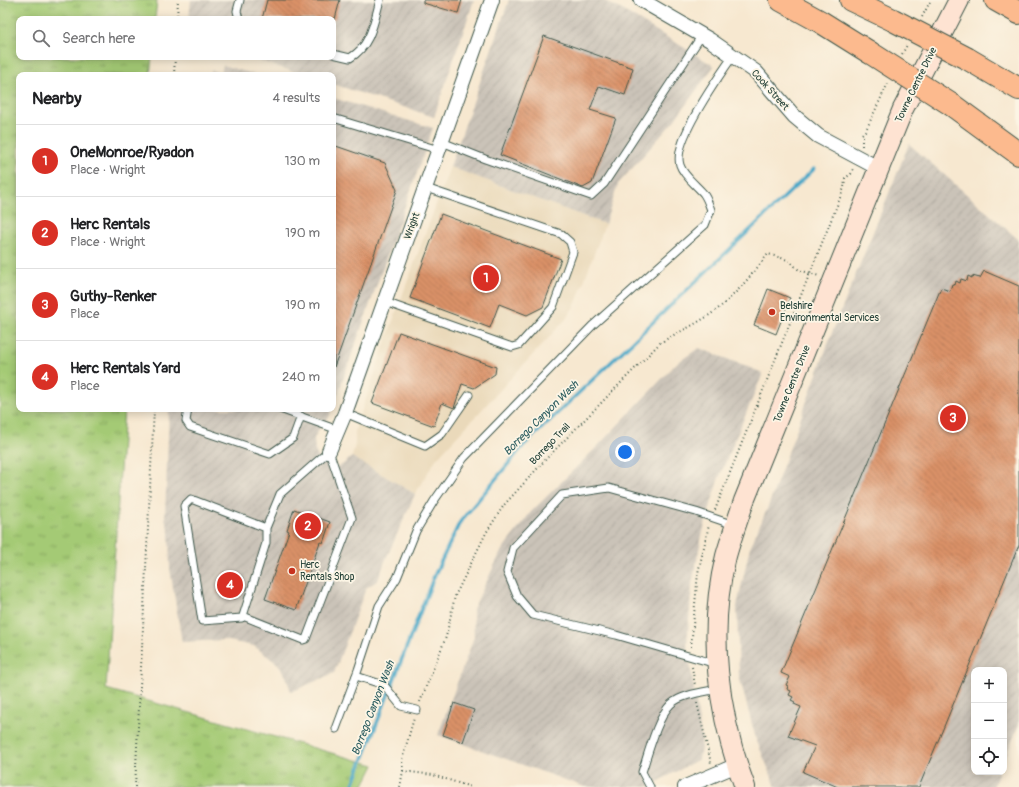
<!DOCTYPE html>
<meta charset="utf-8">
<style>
body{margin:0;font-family:Pangolin,sans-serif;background:#f6f6f6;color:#202124}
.controls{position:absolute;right:12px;bottom:12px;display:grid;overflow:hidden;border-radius:8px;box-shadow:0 2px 10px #0003}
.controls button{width:36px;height:36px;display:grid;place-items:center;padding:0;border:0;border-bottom:1px solid #e0e0e0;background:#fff;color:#202124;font:20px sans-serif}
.you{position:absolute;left:625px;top:452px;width:14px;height:14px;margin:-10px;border:3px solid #fff;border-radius:50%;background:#1a73e8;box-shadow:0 0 0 6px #1a73e833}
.badge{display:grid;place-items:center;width:26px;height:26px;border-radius:50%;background:#d93025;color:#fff;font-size:13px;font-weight:700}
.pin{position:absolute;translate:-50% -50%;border:2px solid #fff;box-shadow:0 1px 4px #0006}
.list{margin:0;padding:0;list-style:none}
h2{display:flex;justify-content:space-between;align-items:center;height:52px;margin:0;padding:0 16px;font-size:17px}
h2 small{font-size:13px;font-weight:400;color:#757577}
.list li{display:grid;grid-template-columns:26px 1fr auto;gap:12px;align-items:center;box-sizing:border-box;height:72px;padding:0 16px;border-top:1px solid #e0e0e0}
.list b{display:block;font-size:15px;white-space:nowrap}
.list p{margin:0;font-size:13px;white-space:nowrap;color:#757577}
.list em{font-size:13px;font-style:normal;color:#757577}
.icon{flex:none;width:22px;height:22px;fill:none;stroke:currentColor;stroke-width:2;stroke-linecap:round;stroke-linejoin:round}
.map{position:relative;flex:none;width:1019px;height:787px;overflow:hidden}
.search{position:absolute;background:#fff;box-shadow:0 2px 10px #0003;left:16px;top:16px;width:320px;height:44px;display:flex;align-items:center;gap:10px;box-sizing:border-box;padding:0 14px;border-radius:8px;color:#757577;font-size:15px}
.panel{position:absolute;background:#fff;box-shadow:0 2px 10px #0003;left:16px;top:72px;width:320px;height:340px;border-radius:8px}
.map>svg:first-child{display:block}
.built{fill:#ead9ba}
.industrial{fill:url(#industrial-furrows)}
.grass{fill:url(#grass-tufts);stroke:#628454}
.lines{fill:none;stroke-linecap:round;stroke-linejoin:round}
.stream{stroke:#49a8c8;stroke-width:3.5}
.building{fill:url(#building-back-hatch)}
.lane-casing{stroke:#3f574b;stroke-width:9}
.street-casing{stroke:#3f574b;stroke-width:16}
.secondary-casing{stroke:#3f574b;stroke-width:22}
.highway-casing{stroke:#3f574b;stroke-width:24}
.path{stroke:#3f574b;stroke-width:2;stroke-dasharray:1 3;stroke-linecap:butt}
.lane{stroke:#fff;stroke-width:7}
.street{stroke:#fff;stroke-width:14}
.secondary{stroke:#fee3d2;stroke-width:20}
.highway{stroke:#fcba8e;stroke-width:22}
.highway-bridge-casing{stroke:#3f574b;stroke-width:24;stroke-linecap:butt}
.highway-bridge{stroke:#fcba8e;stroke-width:22}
.poi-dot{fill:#c8321e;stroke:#fcf5e5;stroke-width:1.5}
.labels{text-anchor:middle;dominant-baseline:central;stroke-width:3.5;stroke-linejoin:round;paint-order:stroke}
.street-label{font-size:10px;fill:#1f3d34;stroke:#fcf5e5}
.poi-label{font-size:10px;fill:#1f3d34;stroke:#fcf5e5;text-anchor:start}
.water-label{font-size:11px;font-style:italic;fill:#2c5d60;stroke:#fcf5e5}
</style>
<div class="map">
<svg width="1019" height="787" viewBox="0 0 1019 787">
<defs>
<pattern id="industrial-furrows" width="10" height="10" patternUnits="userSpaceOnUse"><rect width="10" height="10" fill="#cac3b8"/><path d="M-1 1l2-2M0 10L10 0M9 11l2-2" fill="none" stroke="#ada89f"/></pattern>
<pattern id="grass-tufts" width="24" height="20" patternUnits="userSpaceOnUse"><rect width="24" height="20" fill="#a4ca75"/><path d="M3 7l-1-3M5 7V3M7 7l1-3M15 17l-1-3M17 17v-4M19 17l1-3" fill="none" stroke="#85a561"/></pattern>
<pattern id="building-back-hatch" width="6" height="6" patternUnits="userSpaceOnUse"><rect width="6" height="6" fill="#da9168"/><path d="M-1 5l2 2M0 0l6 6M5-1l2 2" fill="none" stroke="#b07856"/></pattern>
</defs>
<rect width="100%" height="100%" fill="#fcf5e5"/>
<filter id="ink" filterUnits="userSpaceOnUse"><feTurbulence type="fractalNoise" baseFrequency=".025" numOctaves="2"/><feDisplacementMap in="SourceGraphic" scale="8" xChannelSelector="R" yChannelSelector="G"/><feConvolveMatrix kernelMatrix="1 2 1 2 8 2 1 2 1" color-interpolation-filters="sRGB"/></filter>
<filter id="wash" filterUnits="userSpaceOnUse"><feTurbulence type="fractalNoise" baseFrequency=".012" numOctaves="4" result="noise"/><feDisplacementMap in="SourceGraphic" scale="16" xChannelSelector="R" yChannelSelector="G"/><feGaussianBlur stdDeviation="0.9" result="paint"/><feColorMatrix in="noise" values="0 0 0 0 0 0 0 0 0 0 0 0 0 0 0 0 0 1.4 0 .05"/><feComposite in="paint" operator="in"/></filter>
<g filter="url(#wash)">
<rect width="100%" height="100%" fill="#f7e8d0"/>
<path class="built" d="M450 167 605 224 576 303 566 319 436 459 415 494 352 457 355 445V430L391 326Z"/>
<g class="industrial">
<path d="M191 0H474L434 117 333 84V75H304L248 57H333V19H189Z"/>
<path d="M509 0H603L624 11 714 66 673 122 618 184 605 224 450 167Z"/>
<path d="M223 65 256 75H210L212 70 221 74Z"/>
<path d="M333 98 433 128 333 407Z"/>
<path d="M909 144 1019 240V724L1004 761V670H974V772H999L993 787H776L756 739 739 676 737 606 750 547 768 507 832 333Z"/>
<path d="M699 348 763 373 718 480 702 535 692 583 687 644 702 741 699 759 648 787H585L438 735 474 637 473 609 502 550 531 512 598 446 677 363Z"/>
<path d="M169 409H332L329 417 317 432 314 439 315 451 321 462 336 467 342 465 352 457 415 494 385 561 378 580 366 588 334 673 291 692 286 676 278 664 254 646 224 640 182 642 170 569 169 532 165 518Z"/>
</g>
<path class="grass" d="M0 0H157L155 19H19V57H152L150 75H19V409H124L106 689 374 765 363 787H0Z"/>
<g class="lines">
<path class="stream" d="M352 787 435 574 460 522 524 445 814 169"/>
</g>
<g id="blocks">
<g class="building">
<path d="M267 0H340L335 19H262Z"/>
<path d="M423 0H462L458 13 423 3Z"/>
<path d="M544 36 633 68 625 95 599 86 590 110 616 118 592 183 583 188 500 155Z"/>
<path d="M333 145 385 163 397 190 334 367Z"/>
<path d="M441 214 561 259 543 307 527 315 499 304 490 328 410 298Z"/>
<path d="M984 271 1019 286V545L919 787H838L803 772 815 746 788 736 801 707 794 704 795 702 791 700 793 697 789 695 791 691 787 689 788 686 786 685 790 677 781 673 941 288 950 291 952 284 955 285 956 281 960 283 961 279 967 281 968 276 972 278V276L980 278Z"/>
<path d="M768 289 790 298 776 334 754 325Z"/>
<path d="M399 332 496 367 495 374 474 388 462 384 454 408 442 403 434 426 372 403Z"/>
<path d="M294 509 330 522 323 543 320 542 296 610 265 599 289 531 287 530Z"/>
<path d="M224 572 243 578 235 599 217 593Z"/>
<path d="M454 703 474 710 463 742 443 735Z"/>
</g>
</g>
</g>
<g filter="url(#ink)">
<use href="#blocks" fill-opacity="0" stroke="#3f574b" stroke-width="1"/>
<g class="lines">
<defs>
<g id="lane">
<path d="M239 19 237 11 240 0"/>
<path d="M333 54 350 58C371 46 374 22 380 0"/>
<path d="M333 118 439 150"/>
<path d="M442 142 485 159 591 196 604 184 702 35"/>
<path d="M385 302 512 347 519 345 553 307 573 252 570 242 561 234 426 188"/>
<path d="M188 409 186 421 190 427 270 454 293 438 301 416"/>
<path d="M280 409 338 430"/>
<path d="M345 413 425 446 442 434 469 395"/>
<path d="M243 616 266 543V528L280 494 329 451 352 518 306 639 303 640 243 616 242 618 202 621 184 506 191 499 266 528"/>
<path d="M716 664 616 635 533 615 517 596 507 572 513 548 562 495 609 488 696 512 734 525"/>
<path d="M356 676 384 685 401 706 417 710"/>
<path d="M336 729 358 670 379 606 397 578 416 531 434 501 464 458 593 325 705 225 711 210C709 205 707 198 703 193 696 185 683 175 680 165 672 142 719 76 733 56"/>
<path d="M650 787 642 772C648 754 658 716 671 704 682 694 704 692 718 689"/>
</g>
<g id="street">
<path d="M641 0 710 40 756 72 794 116 818 136 878 168"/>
<path d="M329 451 345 413 492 0"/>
<path d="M685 787 737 765"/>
</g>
<path id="secondary" d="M745 787C718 715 707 632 726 556 731 538 738 519 744 501L903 109 959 0"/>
<g id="highway">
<path d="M781 0 821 22 869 52"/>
<path d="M851 0 893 20"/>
<path d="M996 0 1019 13"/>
<path d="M968 59 1019 89"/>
<path d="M952 105 1019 154"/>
</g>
</defs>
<use href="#lane" class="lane-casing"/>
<use href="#street" class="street-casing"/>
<use href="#secondary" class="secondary-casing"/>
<use href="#highway" class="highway-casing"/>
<g class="path">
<path d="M922 17 931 0"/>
<path d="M177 19 178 0"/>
<path d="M902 54 907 45"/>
<path d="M174 75 175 57"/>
<path d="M862 146V134L866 130 888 83"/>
<path d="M715 510 844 188 845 178 851 174 853 169"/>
<path d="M691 647 698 573 709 525"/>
<path d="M692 667 695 685"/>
<path d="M420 702 446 637 455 596 486 533 504 505 547 458 660 343C674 334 689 328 703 319 729 304 750 277 768 254L788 260 799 270 819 276"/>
<path d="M697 703 711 763"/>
<path d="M403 771 402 760 414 718"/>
<path d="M135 787 154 409"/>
<path d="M400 787 403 771 433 775 471 787"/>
</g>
<use href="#lane" class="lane"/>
<use href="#street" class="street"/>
<use href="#secondary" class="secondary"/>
<use href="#highway" class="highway"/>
<defs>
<g id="highway-bridge">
<path d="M893 20 968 59"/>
<path d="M869 52 952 105"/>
</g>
</defs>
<use href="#highway-bridge" class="highway-bridge-casing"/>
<use href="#highway-bridge" class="highway-bridge"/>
</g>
</g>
<g class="poi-dot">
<circle cx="772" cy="312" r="4"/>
<circle cx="292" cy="571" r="4"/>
</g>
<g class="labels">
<g class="street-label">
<text transform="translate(916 85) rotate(-64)">Towne Centre Drive</text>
<text transform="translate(770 90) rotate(48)">Cook Street</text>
<text transform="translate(412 226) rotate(-70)">Wright</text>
<text transform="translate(792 384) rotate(-68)">Towne Centre Drive</text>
<text transform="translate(550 444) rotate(-46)">Borrego Trail</text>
</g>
<g class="poi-label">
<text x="780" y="306">Belshire<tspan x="780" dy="12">Environmental Services</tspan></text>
<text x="300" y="565">Herc<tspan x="300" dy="12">Rentals Shop</tspan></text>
</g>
<g class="water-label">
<text transform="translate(541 418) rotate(-45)">Borrego Canyon Wash</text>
<text transform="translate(373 708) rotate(-69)">Borrego Canyon Wash</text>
</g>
</g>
</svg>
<div class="controls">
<button>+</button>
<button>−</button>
<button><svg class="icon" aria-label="locate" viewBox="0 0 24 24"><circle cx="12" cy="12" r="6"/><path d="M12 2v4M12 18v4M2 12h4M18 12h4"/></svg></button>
</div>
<div class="you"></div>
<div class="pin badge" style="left:486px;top:278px">1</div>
<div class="pin badge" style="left:308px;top:526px">2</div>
<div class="pin badge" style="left:953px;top:418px">3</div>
<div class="pin badge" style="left:230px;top:585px">4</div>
<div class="search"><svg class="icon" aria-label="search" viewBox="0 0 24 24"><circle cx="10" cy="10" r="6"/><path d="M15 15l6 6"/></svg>Search here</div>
<section class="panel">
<h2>Nearby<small>4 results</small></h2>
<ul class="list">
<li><span class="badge">1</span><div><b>OneMonroe/Ryadon</b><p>Place · Wright</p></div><em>130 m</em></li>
<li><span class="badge">2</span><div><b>Herc Rentals</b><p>Place · Wright</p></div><em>190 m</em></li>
<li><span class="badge">3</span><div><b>Guthy-Renker</b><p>Place</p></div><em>190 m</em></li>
<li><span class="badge">4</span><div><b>Herc Rentals Yard</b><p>Place</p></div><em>240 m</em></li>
</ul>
</section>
</div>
